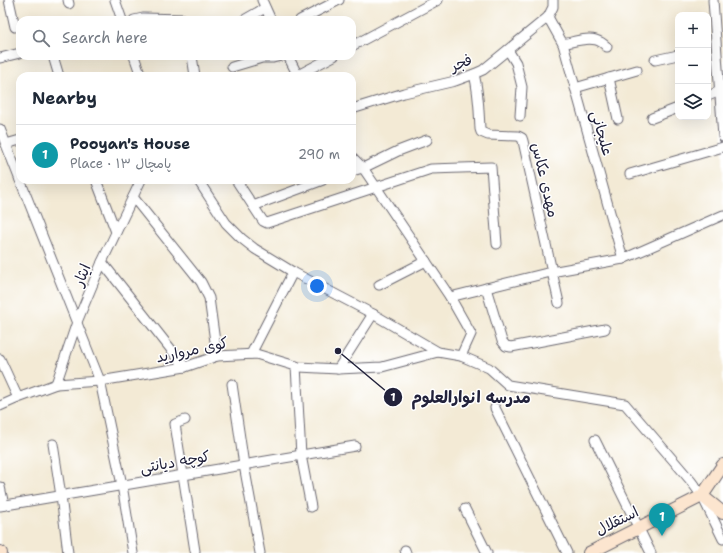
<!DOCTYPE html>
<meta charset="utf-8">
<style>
body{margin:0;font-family:"Shantell Sans","Playpen Sans Arabic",sans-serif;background:#f6f6f7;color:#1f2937}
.controls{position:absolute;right:12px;top:12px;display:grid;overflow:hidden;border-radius:8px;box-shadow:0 4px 16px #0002}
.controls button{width:36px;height:36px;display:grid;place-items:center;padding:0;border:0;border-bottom:1px solid #e0e1e3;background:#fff;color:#1f2937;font:20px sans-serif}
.you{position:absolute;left:317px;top:286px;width:14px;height:14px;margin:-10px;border:3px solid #fff;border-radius:50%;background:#1a73e8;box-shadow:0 0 0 6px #1a73e833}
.badge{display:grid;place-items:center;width:26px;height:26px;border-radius:50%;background:#d1495b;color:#fff;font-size:13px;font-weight:700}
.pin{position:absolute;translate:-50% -33px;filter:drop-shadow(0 1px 2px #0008)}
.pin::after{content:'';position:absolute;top:21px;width:14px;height:12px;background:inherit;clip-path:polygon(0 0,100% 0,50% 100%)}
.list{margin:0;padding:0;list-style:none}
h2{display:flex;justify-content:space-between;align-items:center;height:52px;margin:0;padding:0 16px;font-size:17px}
h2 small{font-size:13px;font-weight:400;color:#747a83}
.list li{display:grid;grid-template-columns:26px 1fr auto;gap:12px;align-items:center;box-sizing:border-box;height:60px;padding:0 16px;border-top:1px solid #e0e1e3}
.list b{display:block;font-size:15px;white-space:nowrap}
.list p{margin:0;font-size:13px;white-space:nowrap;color:#747a83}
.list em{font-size:13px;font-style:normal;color:#747a83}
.icon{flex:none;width:22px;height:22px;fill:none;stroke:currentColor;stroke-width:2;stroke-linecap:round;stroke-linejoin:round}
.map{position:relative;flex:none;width:723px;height:553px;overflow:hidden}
.search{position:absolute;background:#fff;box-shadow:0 4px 16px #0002;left:16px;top:16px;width:340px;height:44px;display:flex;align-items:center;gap:10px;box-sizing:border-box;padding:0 14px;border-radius:12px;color:#747a83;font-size:15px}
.panel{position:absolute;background:#fff;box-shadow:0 4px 16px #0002;left:16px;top:72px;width:340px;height:112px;border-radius:12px}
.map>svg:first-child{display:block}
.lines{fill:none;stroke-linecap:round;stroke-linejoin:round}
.street-casing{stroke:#6b6871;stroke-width:11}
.secondary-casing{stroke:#6b6871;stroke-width:14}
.street{stroke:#fff;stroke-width:9}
.secondary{stroke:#fce5cf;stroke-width:12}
.labels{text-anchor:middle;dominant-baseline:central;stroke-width:3;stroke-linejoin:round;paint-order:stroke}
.street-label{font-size:15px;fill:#22223b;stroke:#fff}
.leader{fill:none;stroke:#22223b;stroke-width:1.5}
.callout-dot{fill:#22223b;stroke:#fff;stroke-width:1.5}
.mark-label{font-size:12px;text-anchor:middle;font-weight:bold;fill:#fff}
.callout-label{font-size:16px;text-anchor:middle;font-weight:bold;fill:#22223b;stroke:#fff;stroke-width:3;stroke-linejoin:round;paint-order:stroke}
</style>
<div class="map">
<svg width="723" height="553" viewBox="0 0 723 553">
<rect width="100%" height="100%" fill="#fff"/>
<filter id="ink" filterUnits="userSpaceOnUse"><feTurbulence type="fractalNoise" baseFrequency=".025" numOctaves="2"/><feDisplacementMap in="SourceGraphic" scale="8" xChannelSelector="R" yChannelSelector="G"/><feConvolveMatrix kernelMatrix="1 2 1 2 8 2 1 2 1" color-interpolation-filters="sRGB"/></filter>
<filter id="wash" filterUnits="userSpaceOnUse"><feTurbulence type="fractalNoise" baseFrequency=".012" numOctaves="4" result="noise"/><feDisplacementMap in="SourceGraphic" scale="16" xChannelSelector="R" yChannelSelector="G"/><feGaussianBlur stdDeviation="0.9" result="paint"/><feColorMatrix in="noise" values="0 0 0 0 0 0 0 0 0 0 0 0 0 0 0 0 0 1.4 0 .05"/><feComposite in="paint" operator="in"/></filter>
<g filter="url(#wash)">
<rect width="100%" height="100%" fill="#f3ead5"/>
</g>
<g filter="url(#ink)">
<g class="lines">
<defs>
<g id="street">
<path d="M9 0 15 27"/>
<path d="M68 0 69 4"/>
<path d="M115 0 122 20"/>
<path d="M262 0 271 20"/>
<path d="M713 0 723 137"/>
<path d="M548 17 563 44 623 259"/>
<path d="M134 20 143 18 183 19 186 20"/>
<path d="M244 20 265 8"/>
<path d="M300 20 339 0"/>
<path d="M563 44C573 42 586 37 596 40 600 41 604 44 607 47"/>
<path d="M352 46 438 0"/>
<path d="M508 50 516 63 522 87 520 116"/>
<path d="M53 56 59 76"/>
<path d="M134 56 141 76"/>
<path d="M192 56 195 76"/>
<path d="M288 56 298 76"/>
<path d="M0 58 20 53"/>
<path d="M655 60 678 55"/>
<path d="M232 67 262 58H273L281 56"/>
<path d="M474 74C479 93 479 110 480 129L481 132 488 135 518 136 522 138 523 141 559 303"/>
<path d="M296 76 334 56"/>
<path d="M609 78 618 119"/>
<path d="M575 88 637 70"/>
<path d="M708 96 720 91"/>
<path d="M352 109 404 93 455 81 474 74 483 70 548 17 553 7V0"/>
<path d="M652 118 678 108"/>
<path d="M0 129 20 180"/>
<path d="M6 144 20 140"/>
<path d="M352 157 363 168 376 187 450 297 471 334 461 356"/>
<path d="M352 171 363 168 398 151 427 140"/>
<path d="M630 174 723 147"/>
<path d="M20 180 100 381 122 485 133 553"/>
<path d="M96 180 116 232"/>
<path d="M198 180 226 223 241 238 255 249 293 272 373 314 438 352 461 356 489 368 508 385 625 404 691 481 702 496 723 539"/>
<path d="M236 180 263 221 267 223 431 169 491 167 497 244"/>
<path d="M133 197 201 282 209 298 217 356"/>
<path d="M253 206 323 180"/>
<path d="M102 262 185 367"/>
<path d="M379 285 426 261"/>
<path d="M486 288 502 341 506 346 511 347 605 329"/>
<path d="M450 297 551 272 623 259 723 215"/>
<path d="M251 354 293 272"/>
<path d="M0 359 18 398"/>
<path d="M296 366 301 455 311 507"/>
<path d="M338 369 373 314"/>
<path d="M56 384 77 322 102 262 141 180"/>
<path d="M232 384 244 465 260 553"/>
<path d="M0 406 18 398 56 384 100 381 185 367 217 356 256 354 299 367 338 369 382 367 438 352"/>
<path d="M495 408 567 553"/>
<path d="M185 420 175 424 195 551"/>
<path d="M595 440 651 553"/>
<path d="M53 444 61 496 68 553"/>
<path d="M0 487 4 505"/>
<path d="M0 506 355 446"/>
<path d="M465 509 487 553"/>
<path d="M405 550 406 553"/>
</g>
<g id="secondary">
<path d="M702 496 723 513"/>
<path d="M0 552 1 553"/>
<path d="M589 553 702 496 723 465"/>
</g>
</defs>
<use href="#street" class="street-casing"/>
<use href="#secondary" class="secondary-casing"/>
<use href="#street" class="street"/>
<use href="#secondary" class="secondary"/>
</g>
</g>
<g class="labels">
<g class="street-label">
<text transform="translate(461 63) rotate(-22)">فجر</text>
<text transform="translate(602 133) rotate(74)">علیجانی</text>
<text transform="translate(545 180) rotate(77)">مهدی عکاس</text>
<text transform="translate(82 275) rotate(-67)">ایثار</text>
<text transform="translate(192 350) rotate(-12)">کوی مروارید</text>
<text transform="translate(175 462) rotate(-10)">کوچه دیانتی</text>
<text transform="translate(617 521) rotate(-27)">استقلال</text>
</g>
</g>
<path class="leader" d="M338 351L393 397"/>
<g class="callout-dot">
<circle cx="338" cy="351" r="4"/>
<circle cx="393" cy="397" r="10"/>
</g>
<g class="mark-label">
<text x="393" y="401">1</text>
</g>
<g class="callout-label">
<text x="471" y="403">مدرسه انوارالعلوم</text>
</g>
</svg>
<div class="controls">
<button>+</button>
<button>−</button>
<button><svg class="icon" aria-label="layers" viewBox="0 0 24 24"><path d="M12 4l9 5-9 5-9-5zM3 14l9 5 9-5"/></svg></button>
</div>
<div class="you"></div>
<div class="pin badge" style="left:662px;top:536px;background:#0f9aa8">1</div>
<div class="search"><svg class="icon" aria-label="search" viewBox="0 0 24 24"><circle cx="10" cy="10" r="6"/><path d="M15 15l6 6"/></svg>Search here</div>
<section class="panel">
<h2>Nearby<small></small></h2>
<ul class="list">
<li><span class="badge" style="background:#0f9aa8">1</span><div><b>Pooyan's House</b><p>Place · پامچال ۱۳</p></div><em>290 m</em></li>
</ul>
</section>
</div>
